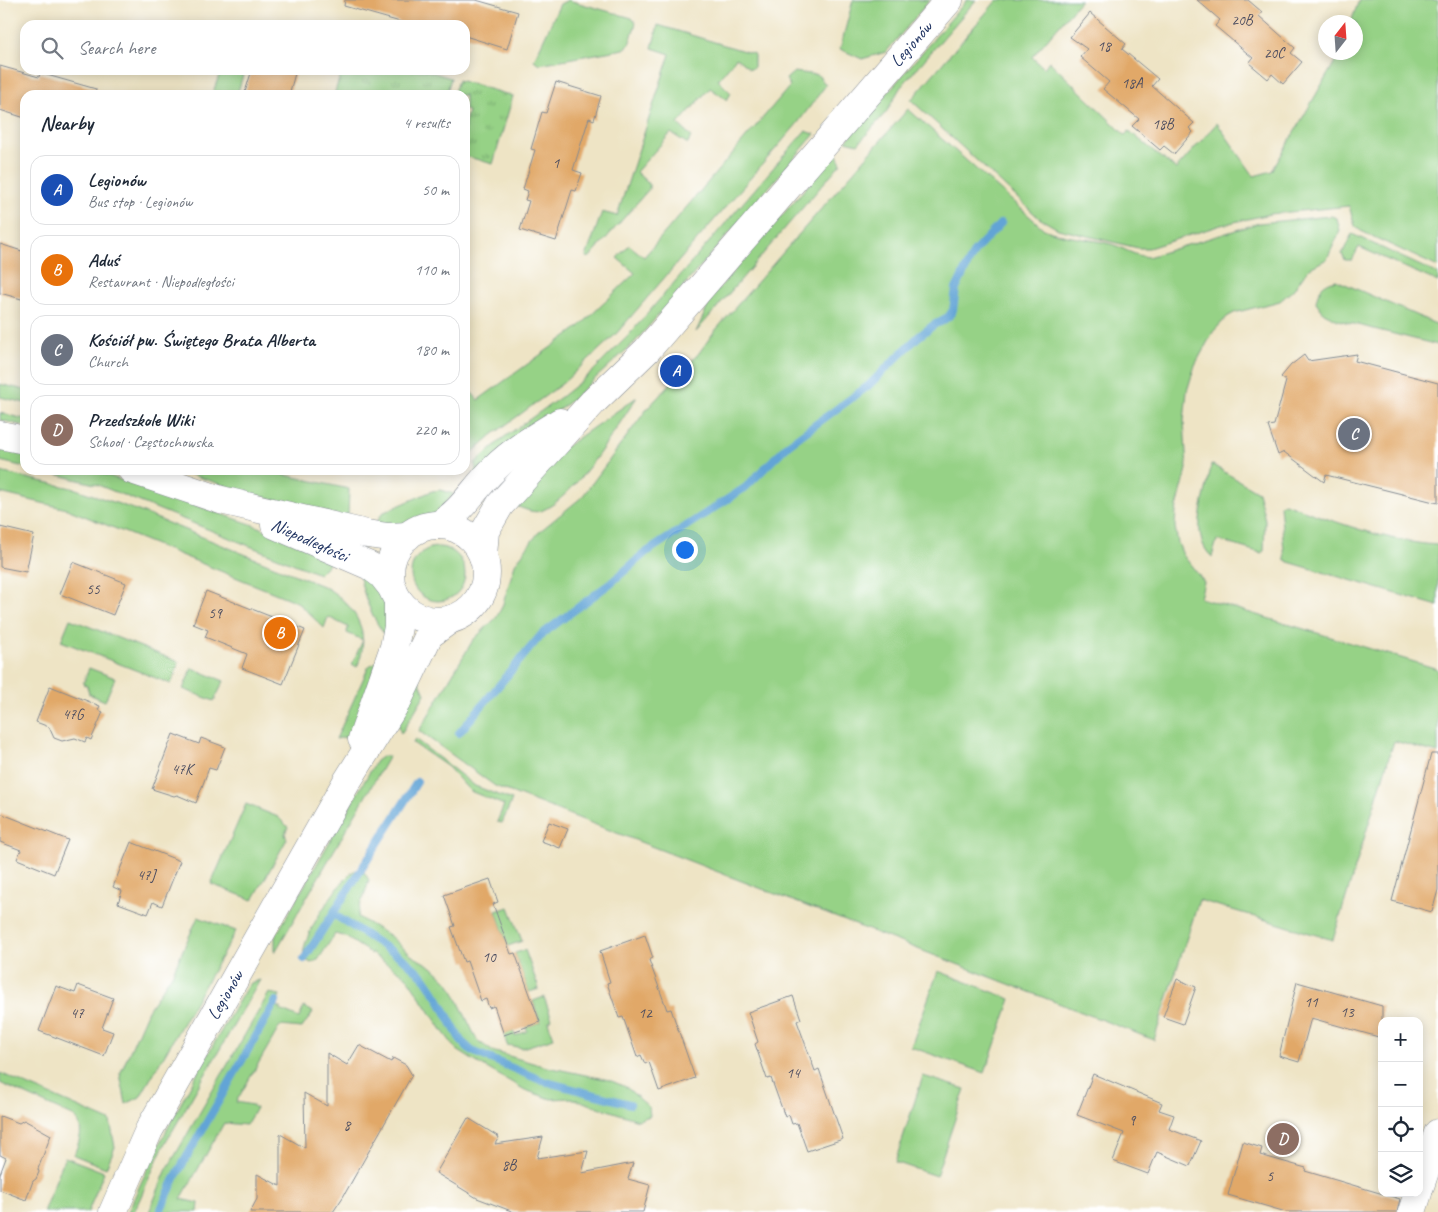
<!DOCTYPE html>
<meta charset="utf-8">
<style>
body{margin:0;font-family:Caveat,sans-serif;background:#f6f6f7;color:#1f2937}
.controls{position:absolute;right:15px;bottom:15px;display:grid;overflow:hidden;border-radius:10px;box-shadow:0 2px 12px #0003}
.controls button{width:45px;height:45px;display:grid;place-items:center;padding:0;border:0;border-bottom:1px solid #e0e1e3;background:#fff;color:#1f2937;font:25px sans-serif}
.compass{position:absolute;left:1318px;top:15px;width:45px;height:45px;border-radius:50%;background:#fff;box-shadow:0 2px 12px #0003;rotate:17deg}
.you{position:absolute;left:684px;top:549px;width:18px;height:18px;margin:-12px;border:4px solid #fff;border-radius:50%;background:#1a73e8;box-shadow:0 0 0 8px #1a73e833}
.badge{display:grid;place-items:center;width:32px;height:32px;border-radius:50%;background:#c8321e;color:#fff;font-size:16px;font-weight:700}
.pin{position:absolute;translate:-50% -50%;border:2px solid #fff;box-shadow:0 1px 5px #0006}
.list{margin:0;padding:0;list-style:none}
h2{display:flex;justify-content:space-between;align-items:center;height:65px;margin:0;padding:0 20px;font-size:21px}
h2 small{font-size:16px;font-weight:400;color:#747a83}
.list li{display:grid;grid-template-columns:32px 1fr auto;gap:15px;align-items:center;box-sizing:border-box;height:70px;margin:0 10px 10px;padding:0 10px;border:1px solid #e0e1e3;border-radius:15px}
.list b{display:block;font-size:19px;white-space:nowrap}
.list p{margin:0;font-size:16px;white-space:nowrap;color:#747a83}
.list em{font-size:16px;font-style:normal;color:#747a83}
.icon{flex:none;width:28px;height:28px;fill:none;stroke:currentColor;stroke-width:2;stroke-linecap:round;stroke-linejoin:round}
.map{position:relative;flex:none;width:1438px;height:1212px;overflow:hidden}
.search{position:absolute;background:#fff;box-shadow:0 2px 12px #0003;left:20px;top:20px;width:450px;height:55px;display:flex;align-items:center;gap:12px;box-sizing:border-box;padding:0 18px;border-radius:15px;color:#747a83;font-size:19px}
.panel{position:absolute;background:#fff;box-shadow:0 2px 12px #0003;left:20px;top:90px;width:450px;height:385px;border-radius:15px}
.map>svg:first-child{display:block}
.green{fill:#96d286;stroke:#588072}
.park{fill:url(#park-tufts);stroke:#588072}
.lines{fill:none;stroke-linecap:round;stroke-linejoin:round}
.stream{stroke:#62a4d6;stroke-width:8}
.building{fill:#e1a868}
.minor-casing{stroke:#848a92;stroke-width:29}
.minor{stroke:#fff;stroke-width:28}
.labels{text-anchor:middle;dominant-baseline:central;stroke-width:4;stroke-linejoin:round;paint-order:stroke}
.number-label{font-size:15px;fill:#4c4d60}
.street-label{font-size:18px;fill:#1b2f5e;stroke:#fff}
</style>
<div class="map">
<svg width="1438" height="1212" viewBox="0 0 1438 1212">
<defs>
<pattern id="park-tufts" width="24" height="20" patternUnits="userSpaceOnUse" patternTransform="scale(1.25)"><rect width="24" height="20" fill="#96d286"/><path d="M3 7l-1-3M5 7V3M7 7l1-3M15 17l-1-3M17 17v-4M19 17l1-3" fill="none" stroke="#7aab71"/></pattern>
</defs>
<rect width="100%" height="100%" fill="#fff"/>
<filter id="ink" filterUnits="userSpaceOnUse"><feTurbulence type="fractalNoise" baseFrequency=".02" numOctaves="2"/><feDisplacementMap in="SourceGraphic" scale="10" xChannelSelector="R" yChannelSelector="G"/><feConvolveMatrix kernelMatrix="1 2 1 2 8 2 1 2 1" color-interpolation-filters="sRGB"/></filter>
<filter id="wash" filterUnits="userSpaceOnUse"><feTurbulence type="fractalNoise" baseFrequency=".0096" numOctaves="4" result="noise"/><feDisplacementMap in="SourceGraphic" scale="20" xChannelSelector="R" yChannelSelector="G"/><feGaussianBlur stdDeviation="1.12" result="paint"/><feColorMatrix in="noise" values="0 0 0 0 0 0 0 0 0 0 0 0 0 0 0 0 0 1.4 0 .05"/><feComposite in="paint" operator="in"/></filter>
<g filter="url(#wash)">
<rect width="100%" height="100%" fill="#eee4c5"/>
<g class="green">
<path d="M568 0 632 18 636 23 629 45 624 49 539 64 534 60 560 4Z"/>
<path d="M853 0H930L886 52 862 59 840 49Z"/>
<path d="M967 0H976L900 88 887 111 858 144 846 141Z"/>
<path d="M997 0H1081L1032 57 1044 68 1049 61 1125 135 1129 131 1176 169 1217 123 1254 176 1272 171 1340 53 1356 52V22H1351L1359 0H1438V267L1361 231 1355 226 1349 206 1270 214 1221 225 1149 248H1138L1058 229 1039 218 911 100Z"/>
<path d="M658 25 754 54V67L750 69 736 58 718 80 731 93 727 100 710 88 678 124 691 136 688 144 671 133 636 172 649 184V189L589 258 586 257 602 212 617 216 670 54 652 48Z"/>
<path d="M221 70 243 75 237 95H212Z"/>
<path d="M794 72 818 75 826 85 797 124 616 334 563 383 492 435 465 459V385L478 400 579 327 635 273 617 258 629 245 644 257 790 86 786 79Z"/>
<path d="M908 109 1044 229C1064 238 1086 238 1107 243 1122 246 1130 255 1148 257L1259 223 1331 216 1337 218 1340 231 1327 259 1308 269 1293 290 1280 301 1234 313 1227 317 1213 332 1195 365 1187 391 1184 421 1187 469 1176 511 1175 527 1178 543 1183 555 1204 582 1200 598 1438 669V753L1394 741 1333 940 1199 900 1154 1040 495 786 419 731 473 640 496 618 502 607 515 564 525 550 539 532 582 497 647 409 699 353 714 332Z"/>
<path d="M805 131 815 134 635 342 575 397 476 477 475 463 503 438 561 397 591 373 628 336Z"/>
<path d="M836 153 841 163 696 332 713 295Z"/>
<path d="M1352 234 1438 274V282L1359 247 1352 260H1345L1342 254Z"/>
<path d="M1336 280 1438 325V345L1338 320 1324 313 1316 302C1318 289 1323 283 1336 280Z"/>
<path d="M0 384 25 390V403L0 397Z"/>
<path d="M637 397C616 428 575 498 541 511 532 514 520 507 511 504L564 448Z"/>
<path d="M0 413 25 419V426L0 420Z"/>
<path d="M6 450 25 454V467L0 461V452Z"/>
<path d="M1211 464 1258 492 1265 520 1264 551 1261 553 1217 540 1212 557C1186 533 1209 492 1211 464Z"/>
<path d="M40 470 94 471 251 524 333 559 319 574 98 485Z"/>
<path d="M177 470H263L349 489 348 518 248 493Z"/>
<path d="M0 472 76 489 136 510 325 587C356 605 372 633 357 667L352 664 363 640 347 633 348 627 328 617 324 628 297 602 67 509 0 493Z"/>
<path d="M440 490 454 494 433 516 408 524 374 527 382 513 432 491Z"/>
<path d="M1285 503C1329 520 1391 543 1438 545V606L1285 561 1280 505Z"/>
<circle cx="438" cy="574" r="27"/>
<path d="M366 572 385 598 387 638C373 620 363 596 359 573Z"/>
<path d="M70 619 179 662 171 684 61 641Z"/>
<path d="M377 662 351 736 336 739 369 666Z"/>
<path d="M89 668 115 678 105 701 89 694 87 686 83 684Z"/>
<path d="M192 668 224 681 214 701 183 689Z"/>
<path d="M418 678 425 694 401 734 398 723Z"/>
<path d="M415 739 475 786 512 800 502 823 497 822 504 805 470 791 448 767 413 743Z"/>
<path d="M383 756H389L275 952V937L376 761Z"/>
<path d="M246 804 278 817 288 827 285 834 287 839 253 900 211 884Z"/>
<path d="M362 869 369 880C366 893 359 904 358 917L390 936 411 955 432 967 450 984 477 1040 492 1051 543 1066 609 1080 626 1087 649 1107 650 1116 638 1120 571 1098 551 1099 525 1090 471 1059 457 1050 444 1033 406 976 344 936 335 934 318 960 311 963 304 959C298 940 336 887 351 873 354 870 358 870 362 869Z"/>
<path d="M509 907 522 941 508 946 496 911Z"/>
<path d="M198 917 236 931 140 1097 126 1104 120 1074 148 1010 172 974Z"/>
<path d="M525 950 539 989 529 992 515 953Z"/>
<path d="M938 971 1011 999 985 1073 911 1047Z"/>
<path d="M260 980 162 1149 134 1212H128C161 1135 203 1062 245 990L250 983Z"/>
<path d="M269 993 280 995 276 1006 281 1008 280 1010 299 1018 304 1007 313 1012 302 1028 280 1026 236 1102 252 1105 256 1108 246 1125 224 1123 181 1199 199 1203 198 1212H149L166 1171Z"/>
<path d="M544 997 552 1019 548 1022 554 1038 522 1048 507 1045 504 1035 513 1031 515 1036 527 1031 526 1027 540 1022 533 1001Z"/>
<path d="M0 1073 110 1121 115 1147 106 1168 74 1155C79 1141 85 1130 75 1117L0 1083Z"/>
<path d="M923 1076 965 1089 936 1176 895 1162Z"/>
<path d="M65 1157 104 1172 88 1212H43Z"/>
</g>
<g class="park">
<path d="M342 70H425L451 78 446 95H334Z"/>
<path d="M458 80 513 96 493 164 465 156V123L468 111 465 110V95H453Z"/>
</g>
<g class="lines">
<g class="stream">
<path d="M459 733 541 635 612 582 645 553 746 487 789 444 868 386 918 337 935 324 941 322 949 316 953 310 956 289 974 252 1001 223"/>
<path d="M333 914 405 960 423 976 438 998 461 1041 472 1051 543 1081 630 1104"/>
<path d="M304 959 417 782"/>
<path d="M161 1209 177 1174 276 1001"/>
</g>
</g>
<g id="blocks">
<g class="building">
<path d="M345 0H476L518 12 507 49 465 36V25H411L344 6Z"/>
<path d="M1197 0H1248L1262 12 1259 16 1295 48 1291 53 1302 62 1283 84 1272 74 1268 79 1249 63 1253 58 1215 26 1220 20Z"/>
<path d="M1090 13 1126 44 1122 49 1158 79 1152 86 1194 123 1189 128 1193 132 1174 154 1164 146 1160 150 1132 126 1139 119 1103 89 1109 82 1080 57 1087 49 1070 37Z"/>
<path d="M0 66 39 77 40 73 96 89 95 95H25V118L0 110Z"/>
<path d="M252 70H296L289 95H244Z"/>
<path d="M556 82 601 96 594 120 589 118 573 170 582 173 576 191 572 190 556 241 520 230 529 201 525 200 528 191 523 189 535 150 531 149 542 112 546 113Z"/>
<path d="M0 244 25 252V300L0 293Z"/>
<path d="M1357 354 1355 361 1438 383V503L1326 475 1324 482 1284 452 1278 455 1268 426 1274 425 1286 381 1281 377 1291 365 1304 355 1308 361Z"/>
<path d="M0 527 34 535 26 572 0 567Z"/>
<path d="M73 562 126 583 113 615 60 594Z"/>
<path d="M206 591 305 630 283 684 242 668 247 654 205 637 208 630 193 624Z"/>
<path d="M50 686 100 706 98 710 103 712 91 740 87 738 85 742 75 738 62 741 54 738 49 727 36 722Z"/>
<path d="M173 734 199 744 201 738 225 747 216 770 209 768 196 803 177 795 174 796 152 789Z"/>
<path d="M1431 754H1438V890L1432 912 1392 901Z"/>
<path d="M0 813 68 840 54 874 17 859 21 850 0 842Z"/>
<path d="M549 822 568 829 560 848 541 841Z"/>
<path d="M131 842 180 861 162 906 153 902 148 914 118 903 122 891 113 887Z"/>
<path d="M490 879 498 902 493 904 511 954 515 953 540 1022 504 1035 494 1006 489 1008 486 999 481 1001 467 961 464 962 451 927 455 926 444 895Z"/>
<path d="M645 935 653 958 649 960 667 1010 671 1009 695 1078 659 1091 649 1062 645 1064 641 1055 637 1057 623 1017 619 1018 607 983 610 982 600 951Z"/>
<path d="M1177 979 1196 987 1183 1024 1163 1017Z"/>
<path d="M1297 982 1382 1006V1038L1311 1018 1299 1062 1279 1056Z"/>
<path d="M78 985 113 998 102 1028 113 1032 104 1056 39 1031 56 986 75 993Z"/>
<path d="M793 996 801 1019 797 1021 815 1071 819 1069 843 1139 807 1151 797 1123 792 1124 789 1115 785 1117 771 1078 767 1079 755 1044 758 1042 748 1012Z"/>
<path d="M359 1045 391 1062 393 1058 406 1065 412 1075 343 1197 333 1212H250L257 1199V1174L280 1186V1134L305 1148 304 1093 327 1106V1053L347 1065Z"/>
<path d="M1093 1074 1162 1103 1159 1110 1174 1115 1169 1129 1201 1141 1190 1166 1157 1152 1148 1174 1113 1161 1124 1133 1077 1115Z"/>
<path d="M0 1116 19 1123 24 1120 51 1135 38 1169 39 1172 36 1179 33 1181 26 1200 0 1190V1174L6 1158 0 1155Z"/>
<path d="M468 1118 499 1137 495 1144 543 1137 537 1158 588 1151 582 1173 633 1163 628 1179 650 1185 643 1212H514L477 1198 436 1173Z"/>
<path d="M1243 1142 1262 1148 1260 1155 1306 1168 1305 1171 1400 1199 1397 1212H1286L1228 1195Z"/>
</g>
</g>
</g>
<g filter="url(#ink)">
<use href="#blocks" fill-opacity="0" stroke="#848a92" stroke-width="1"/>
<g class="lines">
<defs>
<g id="minor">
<path d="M0 435 25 440"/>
<path d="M132 470 221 500 367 534 388 537 408 536"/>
<path d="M275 525 370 566 382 575 393 589"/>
<path d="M438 525C462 512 474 488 494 469 513 450 537 436 560 422"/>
<circle cx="438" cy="573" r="48"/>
<path d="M483 556 485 531 500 505 593 402 647 350 949 0"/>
<path d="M362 739 394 647 398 627V600"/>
<path d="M1419 1189 1438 1133"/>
<path d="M113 1212 149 1130 346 783 399 698 429 635 451 619"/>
<path d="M1412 1212 1418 1193"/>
</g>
</defs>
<use href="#minor" class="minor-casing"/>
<use href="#minor" class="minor"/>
</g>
</g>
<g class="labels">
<g class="number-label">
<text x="1242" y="20">20B</text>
<text x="1104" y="46">18</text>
<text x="1274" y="53">20C</text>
<text x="1132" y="83">18A</text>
<text x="1163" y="124">18B</text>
<text x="556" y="163">1</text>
<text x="93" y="589">55</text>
<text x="215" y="613">59</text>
<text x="73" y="714">47G</text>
<text x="182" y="769">47K</text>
<text x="146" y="875">47J</text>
<text x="489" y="957">10</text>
<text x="1311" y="1002">11</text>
<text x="1347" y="1012">13</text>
<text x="77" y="1013">47</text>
<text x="645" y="1013">12</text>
<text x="793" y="1073">14</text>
<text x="1132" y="1120">9</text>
<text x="347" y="1125">8</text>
<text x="509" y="1165">8B</text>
<text x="1270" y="1176">5</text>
</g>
<g class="street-label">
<text transform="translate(911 44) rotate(-49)">Legionów</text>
<text transform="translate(310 540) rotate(24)">Niepodległości</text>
<text transform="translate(225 995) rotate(-60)">Legionów</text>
</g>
</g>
</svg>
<div class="controls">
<button>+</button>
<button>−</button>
<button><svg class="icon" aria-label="locate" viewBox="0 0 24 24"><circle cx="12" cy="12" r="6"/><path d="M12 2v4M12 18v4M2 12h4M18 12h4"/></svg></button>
<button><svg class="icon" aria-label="layers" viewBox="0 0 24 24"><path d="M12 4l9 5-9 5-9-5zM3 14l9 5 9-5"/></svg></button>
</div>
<svg class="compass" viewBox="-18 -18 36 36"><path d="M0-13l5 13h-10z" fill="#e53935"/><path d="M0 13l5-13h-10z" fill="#747a83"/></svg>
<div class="you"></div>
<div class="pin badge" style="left:676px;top:371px;background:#1a4fb4">A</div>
<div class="pin badge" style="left:280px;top:633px;background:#e8710a">B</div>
<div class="pin badge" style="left:1354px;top:434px;background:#6b7280">C</div>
<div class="pin badge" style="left:1283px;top:1139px;background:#8d6e63">D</div>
<div class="search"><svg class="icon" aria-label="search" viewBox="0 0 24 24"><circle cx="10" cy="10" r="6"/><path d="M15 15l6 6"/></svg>Search here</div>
<section class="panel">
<h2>Nearby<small>4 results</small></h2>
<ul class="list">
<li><span class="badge" style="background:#1a4fb4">A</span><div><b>Legionów</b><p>Bus stop · Legionów</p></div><em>50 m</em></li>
<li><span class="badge" style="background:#e8710a">B</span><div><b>Aduś</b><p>Restaurant · Niepodległości</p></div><em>110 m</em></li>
<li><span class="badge" style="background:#6b7280">C</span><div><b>Kościół pw. Świętego Brata Alberta</b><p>Church</p></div><em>180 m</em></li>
<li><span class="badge" style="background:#8d6e63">D</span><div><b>Przedszkole Wiki</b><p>School · Częstochowska</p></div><em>220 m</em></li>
</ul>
</section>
</div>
